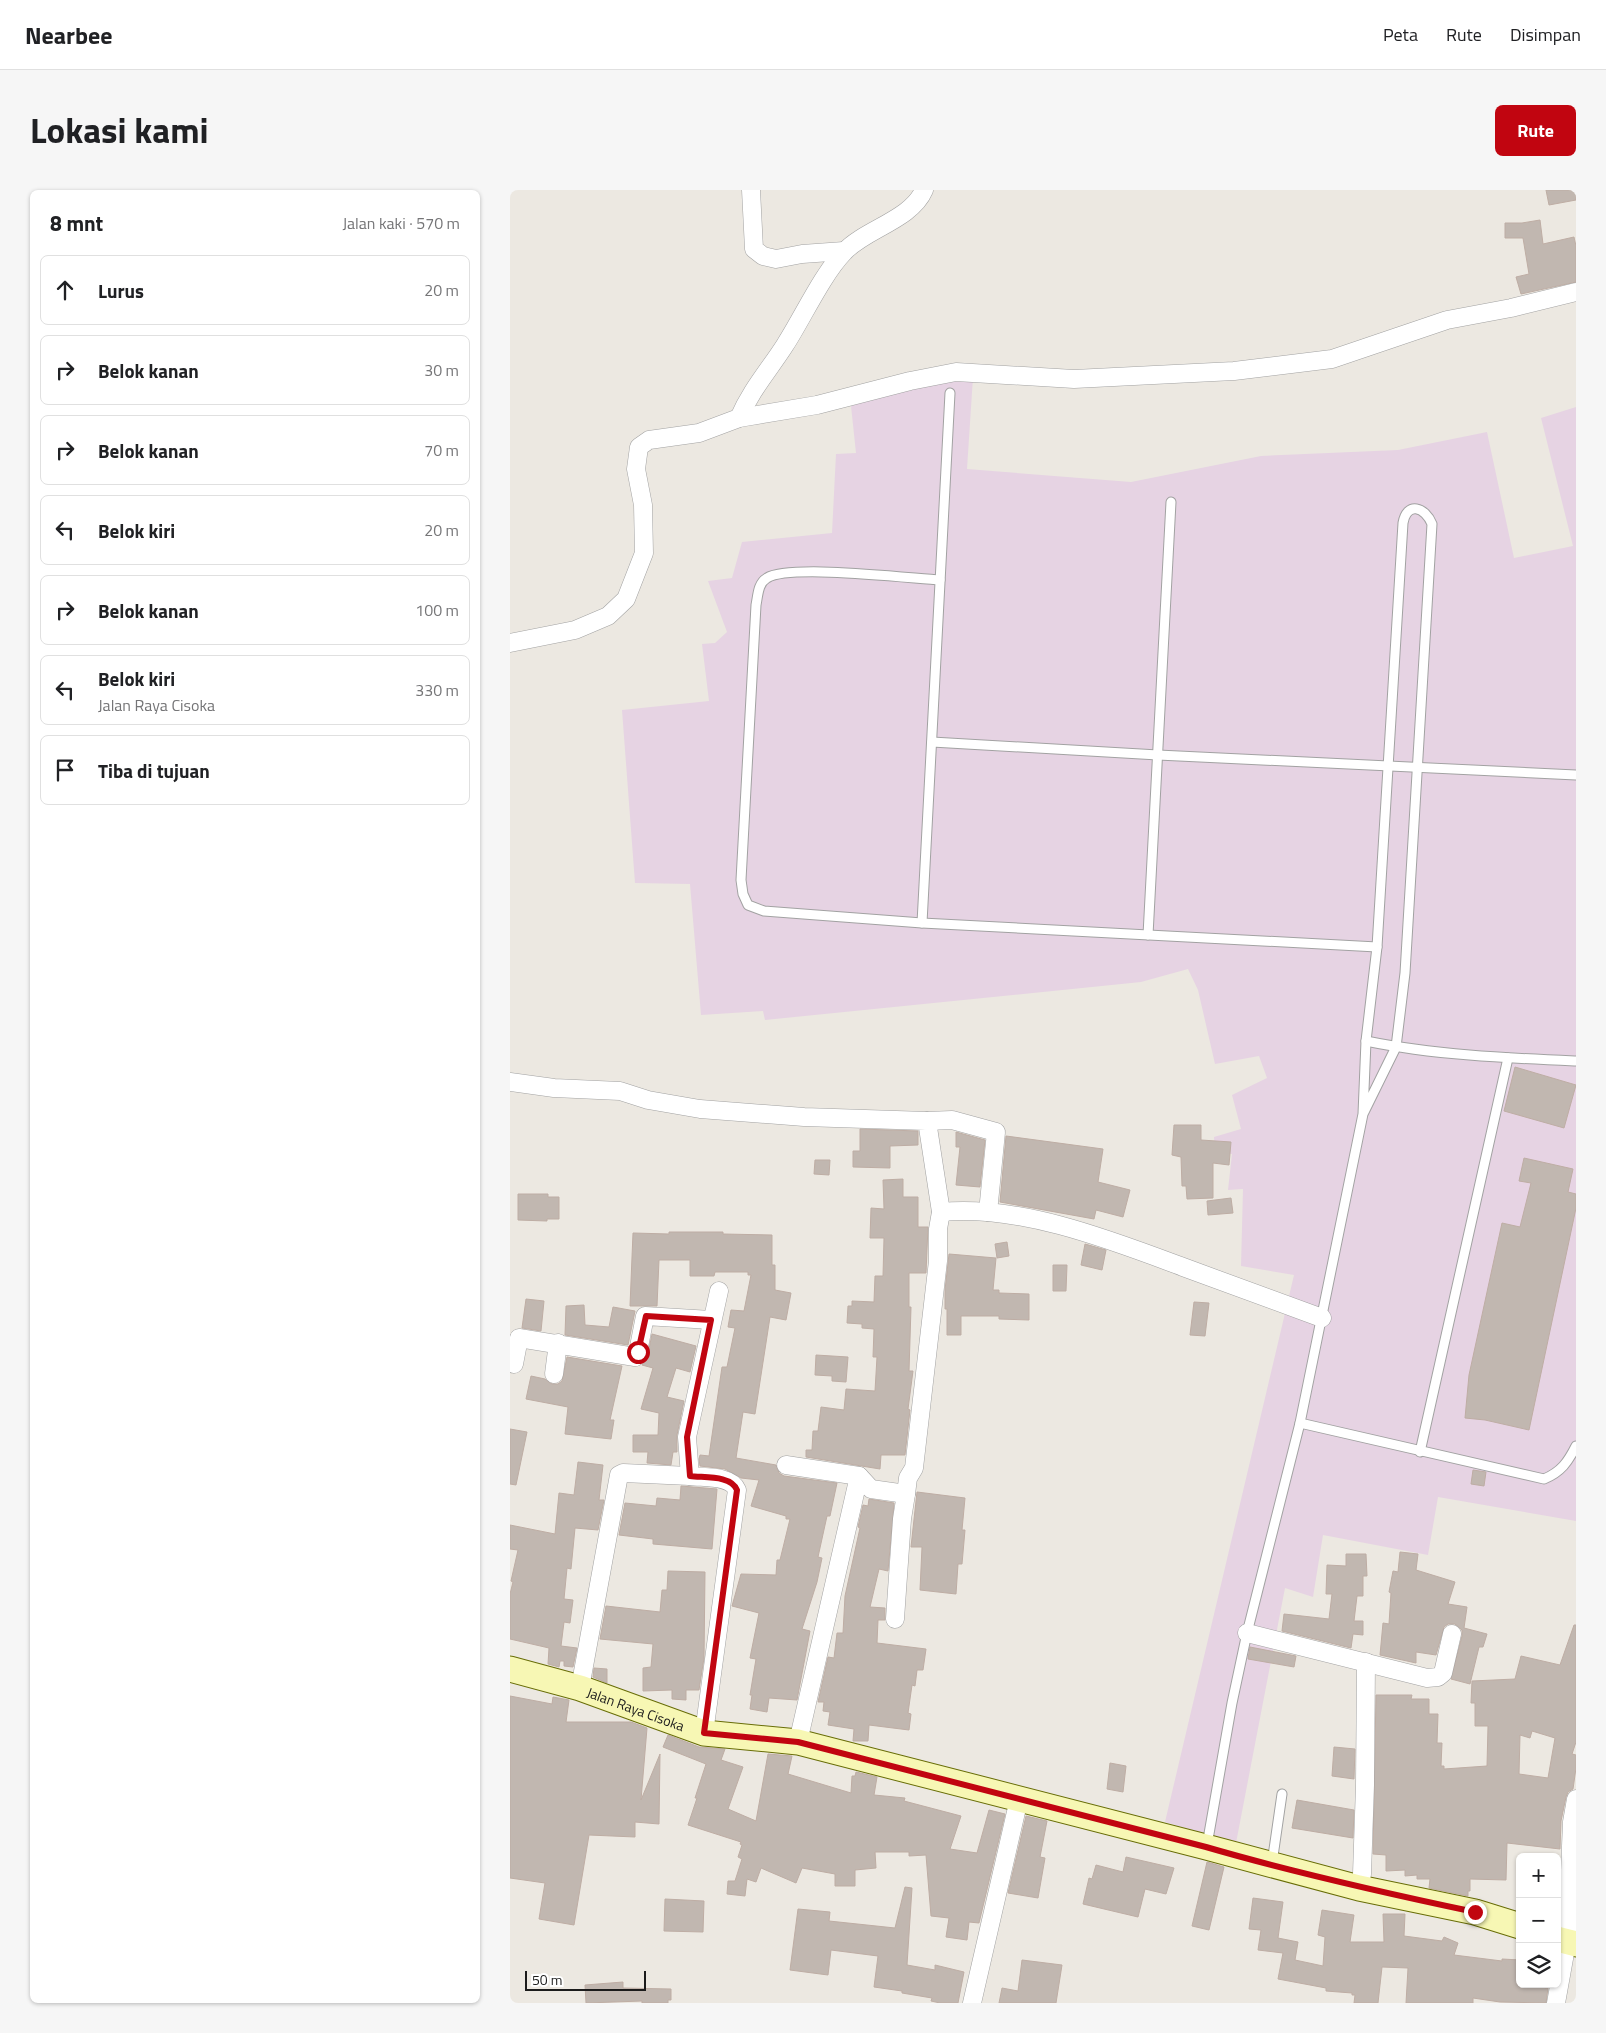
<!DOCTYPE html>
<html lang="id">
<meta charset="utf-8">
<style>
body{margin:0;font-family:"Titillium Web",sans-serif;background:#f6f6f6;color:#202124}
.controls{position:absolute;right:15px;bottom:15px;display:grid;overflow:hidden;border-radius:8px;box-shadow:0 1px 4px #0004}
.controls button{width:45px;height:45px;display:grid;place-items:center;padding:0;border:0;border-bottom:1px solid #e0e0e0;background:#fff;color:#202124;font:25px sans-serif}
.scale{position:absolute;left:15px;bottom:12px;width:121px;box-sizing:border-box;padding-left:5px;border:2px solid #1b1b1b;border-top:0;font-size:14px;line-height:18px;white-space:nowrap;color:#1b1b1b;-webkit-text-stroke:4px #fff;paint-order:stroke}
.stop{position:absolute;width:15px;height:15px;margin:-11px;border:4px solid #c10510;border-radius:50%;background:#fff}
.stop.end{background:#c10510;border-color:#fff;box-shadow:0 1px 5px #0008}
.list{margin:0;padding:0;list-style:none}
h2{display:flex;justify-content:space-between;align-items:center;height:65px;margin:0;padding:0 20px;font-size:21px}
h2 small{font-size:16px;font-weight:400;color:#757577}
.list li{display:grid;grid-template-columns:32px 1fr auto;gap:15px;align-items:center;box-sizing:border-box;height:70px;margin:0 10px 10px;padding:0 10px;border:1px solid #e0e0e0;border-radius:8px}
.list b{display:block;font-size:19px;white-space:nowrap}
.list p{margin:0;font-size:16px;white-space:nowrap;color:#757577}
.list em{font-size:16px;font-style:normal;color:#757577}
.icon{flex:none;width:28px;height:28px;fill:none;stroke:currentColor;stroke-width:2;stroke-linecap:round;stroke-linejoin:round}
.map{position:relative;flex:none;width:1066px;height:1813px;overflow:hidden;border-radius:8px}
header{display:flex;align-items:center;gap:30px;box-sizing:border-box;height:70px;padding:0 25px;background:#fff;border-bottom:1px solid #e0e0e0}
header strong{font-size:24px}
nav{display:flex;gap:28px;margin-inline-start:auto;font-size:18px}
.intro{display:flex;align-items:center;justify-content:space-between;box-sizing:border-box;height:120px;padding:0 30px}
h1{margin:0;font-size:35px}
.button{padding:12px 22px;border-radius:8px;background:#c10510;color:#fff;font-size:18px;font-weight:700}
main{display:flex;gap:30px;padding:0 30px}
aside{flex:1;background:#fff;border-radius:8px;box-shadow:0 1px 4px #0004}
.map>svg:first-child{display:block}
.industrial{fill:#e6d3e3}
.building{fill:#c1b7b0;stroke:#beada4;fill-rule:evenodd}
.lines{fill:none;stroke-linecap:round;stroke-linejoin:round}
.lane-casing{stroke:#a2a2a2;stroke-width:11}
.street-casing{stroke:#a2a2a2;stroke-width:19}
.secondary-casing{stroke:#686d07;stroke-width:27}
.lane{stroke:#fff;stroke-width:9}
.street{stroke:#fff;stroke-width:18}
.secondary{stroke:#f7f7b4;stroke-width:25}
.route{stroke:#c10510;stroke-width:6}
.labels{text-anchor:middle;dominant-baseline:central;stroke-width:5;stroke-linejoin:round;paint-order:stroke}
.street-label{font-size:14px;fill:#1b1b1b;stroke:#fff}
</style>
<header>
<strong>Nearbee</strong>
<nav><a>Peta</a><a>Rute</a><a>Disimpan</a></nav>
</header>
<div class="intro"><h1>Lokasi kami</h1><a class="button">Rute</a></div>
<main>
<aside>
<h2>8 mnt<small>Jalan kaki · 570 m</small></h2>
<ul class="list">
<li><svg class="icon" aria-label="ahead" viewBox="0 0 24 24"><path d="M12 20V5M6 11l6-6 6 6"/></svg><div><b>Lurus</b></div><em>20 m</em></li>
<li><svg class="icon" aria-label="right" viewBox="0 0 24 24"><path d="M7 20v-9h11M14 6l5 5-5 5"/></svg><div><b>Belok kanan</b></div><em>30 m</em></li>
<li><svg class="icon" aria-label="right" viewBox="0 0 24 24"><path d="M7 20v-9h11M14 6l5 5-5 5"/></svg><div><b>Belok kanan</b></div><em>70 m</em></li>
<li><svg class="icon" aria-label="left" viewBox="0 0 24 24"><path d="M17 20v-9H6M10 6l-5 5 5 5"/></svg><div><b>Belok kiri</b></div><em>20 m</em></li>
<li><svg class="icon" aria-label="right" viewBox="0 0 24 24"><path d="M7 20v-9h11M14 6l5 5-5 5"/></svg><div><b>Belok kanan</b></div><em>100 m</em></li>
<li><svg class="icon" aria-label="left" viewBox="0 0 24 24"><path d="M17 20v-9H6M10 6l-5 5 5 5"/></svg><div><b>Belok kiri</b><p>Jalan Raya Cisoka</p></div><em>330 m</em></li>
<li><svg class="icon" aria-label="arrive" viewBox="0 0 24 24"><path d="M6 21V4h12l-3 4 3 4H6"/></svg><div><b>Tiba di tujuan</b></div></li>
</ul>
</aside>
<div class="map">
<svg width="1066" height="1813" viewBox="0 0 1066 1813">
<rect width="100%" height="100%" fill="#ece8e1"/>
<path class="industrial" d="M463 187 457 279 621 292 751 266 888 260 977 242 1004 368 1063 356 1031 228 1066 217V1331L928 1307 918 1365 813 1345 803 1407 775 1398 726 1653 655 1632 784 1085 731 1076 733 999 718 1000 722 964 705 962 704 947 731 939 722 905 757 888 749 866 705 874 688 800 678 779 631 792 255 830 253 821 191 825 180 694 125 693 112 520 199 511 192 454 205 453 217 442 198 391 222 388 232 352 322 343 326 264 346 263 341 216 416 191Z"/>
<g class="building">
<path d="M1036 0H1066V10L1039 15Z"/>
<path d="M1030 30 1033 54 1064 47 1066 56V92L1011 104 1006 87 1019 84 1013 48H995V33H1012Z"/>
<path d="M1005 877 1066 895 1054 938 994 921Z"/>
<path d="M664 935H691V950L721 952 719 975 703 973V1008L677 1009 676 996H672L671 967 662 965Z"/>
<path d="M350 939 408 941V955L380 956V978L343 977V961H350Z"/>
<path d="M446 942 475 950 470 997 446 995 450 957H446Z"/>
<path d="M496 946 593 959 588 992 620 1000 613 1027 586 1020 584 1029 490 1012Z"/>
<path d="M1014 968 1063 979 1058 1002 1066 1004V1018L1019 1240 975 1230 955 1228 959 1185 992 1033 1010 1037 1021 993 1009 991Z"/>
<path d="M305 970H320L319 985 304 984Z"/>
<path d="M393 989V1007H408V1037H418L416 1083H399V1117H401L399 1181H403L398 1219 400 1220 395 1265H371L370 1279 296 1267V1260H302L303 1241H308L311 1217 334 1220 336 1199 365 1201 367 1167H363L364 1139 352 1138V1134L337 1133 338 1116H342V1111L364 1112 365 1086H373L374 1048H360L361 1018 374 1019 373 990Z"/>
<path d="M8 1004H38V1007H49V1029H37V1031L8 1030Z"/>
<path d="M721 1008 723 1023 698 1025 697 1011Z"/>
<path d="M159 1042H213V1044L262 1045V1075H265V1100L281 1103 276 1130 260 1127 245 1224 233 1222 226 1268 266 1275 269 1283 274 1286 327 1293 320 1326H317L308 1367 312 1368 307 1392 292 1439 300 1441 287 1510 259 1508 257 1522 240 1519 242 1505H240L246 1469 240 1468 249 1423 222 1416 231 1384 266 1385 267 1370H270L280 1329H276V1326L241 1316 249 1290 231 1288 215 1279 190 1276 189 1269 190 1265 199 1266 212 1177H217L225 1138 218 1137 221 1120 234 1121 241 1085H238V1082H205L204 1086H180V1070H149L147 1116H120L123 1043 159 1044Z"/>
<path d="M497 1052 499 1066 487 1068 485 1054Z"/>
<path d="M575 1054 596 1060 592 1080 571 1075Z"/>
<path d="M439 1064 486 1068 483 1100H489V1103L519 1104V1130L489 1129V1126H451V1145H437V1119H435V1100Z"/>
<path d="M543 1075H557L556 1101H543Z"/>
<path d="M16 1109 34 1111 31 1141 12 1138Z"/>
<path d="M684 1112 699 1113 695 1146 680 1145Z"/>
<path d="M74 1115 75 1135 99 1137 103 1117 125 1121 118 1155 55 1145 56 1116Z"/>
<path d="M142 1144 186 1156 180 1182 166 1178 157 1207 174 1211 167 1245V1262H163L161 1275 137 1273 138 1262H123V1245H148L149 1223 131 1219 143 1178 132 1175 138 1164Z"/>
<path d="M306 1165 338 1167 336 1192 322 1191V1186L305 1185Z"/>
<path d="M57 1167 112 1176 100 1230H104L101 1249 55 1244 58 1217 16 1209 21 1186 35 1189 42 1194H48L52 1191Z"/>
<path d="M0 1239 17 1242 6 1295 0 1294Z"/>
<path d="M68 1272 93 1275 89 1310H94L88 1340 65 1338 61 1379 57 1378 54 1409 63 1410 60 1433 54 1432 51 1456 67 1458 63 1477 54 1476V1471H50L49 1477 38 1474 39 1458 0 1449V1404L3 1392 1 1391 8 1360 0 1359V1335L45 1344 49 1303 64 1305Z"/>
<path d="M963 1280 976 1282 974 1296 961 1294Z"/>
<path d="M171 1296 207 1299 202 1359 143 1354V1349L109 1345 115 1313 146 1316 147 1308 170 1310Z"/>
<path d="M407 1302 455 1308 452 1340H455L452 1374H448L446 1404 410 1400 412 1357H401Z"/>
<path d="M359 1309 384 1313 378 1381 369 1379 360 1417 375 1418V1430H368L367 1453 416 1459 413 1480H407L405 1496 402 1495 398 1523 401 1524 399 1540 359 1535 358 1551H343L344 1539 318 1535 320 1522 313 1521 314 1512H308L318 1467 324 1468 327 1443H333L335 1406 350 1338 348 1337 353 1315 358 1316Z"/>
<path d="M890 1362 908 1364 906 1380 945 1392 938 1414 957 1417 954 1438 977 1444 973 1457H969L960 1494 941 1489 952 1446V1440L945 1434H938L934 1437 926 1465 906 1462V1473L870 1465 873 1433 879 1434 881 1403 879 1402 883 1381 888 1382Z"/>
<path d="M836 1364H856L857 1386H853V1406H847L844 1431H853V1445L843 1444 841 1458 772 1441 774 1424 819 1429 822 1404H816L817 1375 836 1376Z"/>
<path d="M158 1381 195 1382 194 1468 189 1500H176V1510L162 1509V1500L133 1501V1478L141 1477 143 1454 90 1449 96 1416 150 1422 152 1400H157Z"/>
<path d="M1064 1435H1066V1552L1062 1564 1066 1565V1578L1063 1599 1058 1602 1056 1607 1051 1631 1050 1659 997 1653 996 1690 960 1689V1701H958V1706L919 1698 920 1689H907V1685L895 1686V1680L876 1681V1665L863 1664 866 1505H902L901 1509H919V1524H928L927 1553H932L931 1576H934V1579L977 1576 978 1536H965V1513H961L962 1491 1005 1489 1011 1466 1050 1475ZM1022 1541 1045 1548 1038 1588 1009 1584 1010 1545 1020 1548Z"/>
<path d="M740 1457 786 1466 784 1477 738 1469Z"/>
<path d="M84 1478 97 1479V1493L83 1487Z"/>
<path d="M0 1506 42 1514 43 1507 59 1510 56 1532H121L137 1538 131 1610 150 1564 149 1634 125 1632V1647L79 1645 64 1735 29 1729 35 1693 0 1688Z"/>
<path d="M158 1545 189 1557 215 1559 211 1570 233 1577 218 1619 246 1631 258 1564 282 1566 278 1584 341 1603 342 1586H345L346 1582 367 1587 364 1605 395 1608 394 1611 451 1626 440 1659 467 1663 479 1620 495 1624 469 1733 459 1732 457 1750 436 1747 439 1728 421 1726 416 1665 399 1666V1662H365L366 1678 345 1680V1696H325V1684L292 1678 286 1693 251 1678 246 1692 237 1689 235 1706 217 1704 218 1691H225L232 1669 228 1667 232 1655 230 1654 231 1652 178 1635 187 1608H185L196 1574 153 1557Z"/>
<path d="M824 1557 845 1559 844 1589 822 1586Z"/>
<path d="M600 1573 616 1576 613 1602 597 1599Z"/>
<path d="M787 1610 844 1620 843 1648 782 1638Z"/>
<path d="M516 1626 537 1631 530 1667 535 1668 528 1708 498 1703Z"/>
<path d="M616 1667 664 1678 656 1704 635 1699 628 1727 573 1714 579 1688 582 1689 586 1675 613 1682Z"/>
<path d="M697 1672 714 1677 699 1740 682 1736Z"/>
<path d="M395 1697 402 1698 397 1775 425 1780V1775L454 1782 448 1813H430L421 1811 422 1808 392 1803V1801L364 1797 368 1766 321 1760 318 1785 280 1780 288 1719 320 1722 319 1731 385 1738Z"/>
<path d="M743 1708 773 1712 768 1748 788 1752 785 1770 813 1776 815 1747 808 1745 812 1720 844 1725 840 1752H874L873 1724H895L894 1746 932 1751 934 1747 948 1753 944 1765 992 1771V1769L1010 1770V1794H1035V1798H1038L1036 1813 990 1812 963 1808V1813H896L898 1778 872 1777 868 1813H844L845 1805H842V1803L816 1801V1798L768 1789 773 1763 748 1760 751 1740 739 1739Z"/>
<path d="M155 1709 194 1711 193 1742 154 1741Z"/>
<path d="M512 1770 552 1775 546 1813H489L492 1798 508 1801Z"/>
<path d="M113 1792V1798L161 1799V1810H158V1813H132V1811L76 1813 75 1795Z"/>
</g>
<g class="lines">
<defs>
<g id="lane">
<path d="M430 390C398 388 279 374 257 388 248 393 248 405 246 415L231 690 233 704 238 715 254 721 412 733 867 757"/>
<path d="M422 552 648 565 1066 585"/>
<path d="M412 733 440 203"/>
<path d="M638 745 661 312"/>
<path d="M856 851C924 865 996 868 1066 871"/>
<path d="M790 1233 1034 1289C1051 1282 1058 1272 1066 1256"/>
<path d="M910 1262 998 868"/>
<path d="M697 1655 722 1513 737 1443 790 1233 853 924 856 851 867 757 893 333C897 311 915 317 922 334L895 783 886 857 853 924"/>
<path d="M762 1673 772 1604"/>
</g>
<g id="street">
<path d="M241 0 244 59 253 66 266 69 292 64 334 61"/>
<path d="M229 228C241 200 259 180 275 155 293 127 312 85 334 62 355 39 401 30 414 0"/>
<path d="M0 453 65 440 98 426 116 409 134 363 133 315 126 279 129 257 139 250 189 243 229 228 307 215 400 191 446 182 564 189 724 181 822 169 937 130 1001 118 1066 102"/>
<path d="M0 892 44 898 110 901 138 910 190 919 294 927 417 931 431 1022 428 1039V1071L404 1278 398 1288 396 1304 361 1299 349 1286 288 1552"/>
<path d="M417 931 442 930 486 942 478 1022"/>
<path d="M431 1022C508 1014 601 1050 673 1077 719 1094 765 1111 812 1128"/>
<path d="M4 1174 9 1148 125 1167 128 1162 135 1126 201 1130"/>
<path d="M44 1184 48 1153"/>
<path d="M276 1275 349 1286"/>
<path d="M385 1429 392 1329 396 1304"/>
<path d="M737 1443 917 1488 928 1487 933 1483 942 1444"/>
<path d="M70 1498 109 1285 113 1283 180 1286"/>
<path d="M194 1543 227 1300C221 1285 194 1288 180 1286L177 1247 209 1101"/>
<path d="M849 1698 852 1684 855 1595 856 1472"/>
<path d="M462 1813 509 1609"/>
<path d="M1046 1813 1057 1752 1062 1632 1066 1609"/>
</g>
<g id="secondary">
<path id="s1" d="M0 1479 70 1498 194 1543 288 1552 696 1657 849 1698 965 1722 1010 1736"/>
<path d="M1047 1749 1066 1754"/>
</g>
</defs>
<use href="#lane" class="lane-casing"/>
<use href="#street" class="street-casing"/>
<use href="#secondary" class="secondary-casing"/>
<use href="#lane" class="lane"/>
<use href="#street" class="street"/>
<use href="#secondary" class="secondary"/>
</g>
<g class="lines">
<path class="route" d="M128 1162 136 1126 201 1130 177 1247 180 1286C194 1288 221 1285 227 1300L194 1543 288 1552 696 1657C785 1683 875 1703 965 1722"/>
</g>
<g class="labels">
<g class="street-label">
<text stroke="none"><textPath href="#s1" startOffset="132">Jalan Raya Cisoka</textPath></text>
</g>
</g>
</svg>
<div class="controls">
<button>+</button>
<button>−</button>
<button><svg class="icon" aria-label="layers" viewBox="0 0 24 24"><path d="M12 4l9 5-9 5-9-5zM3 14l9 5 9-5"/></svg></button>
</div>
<div class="scale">50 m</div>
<div class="stop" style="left:128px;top:1162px"></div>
<div class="stop end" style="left:965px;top:1722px"></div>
</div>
</main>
